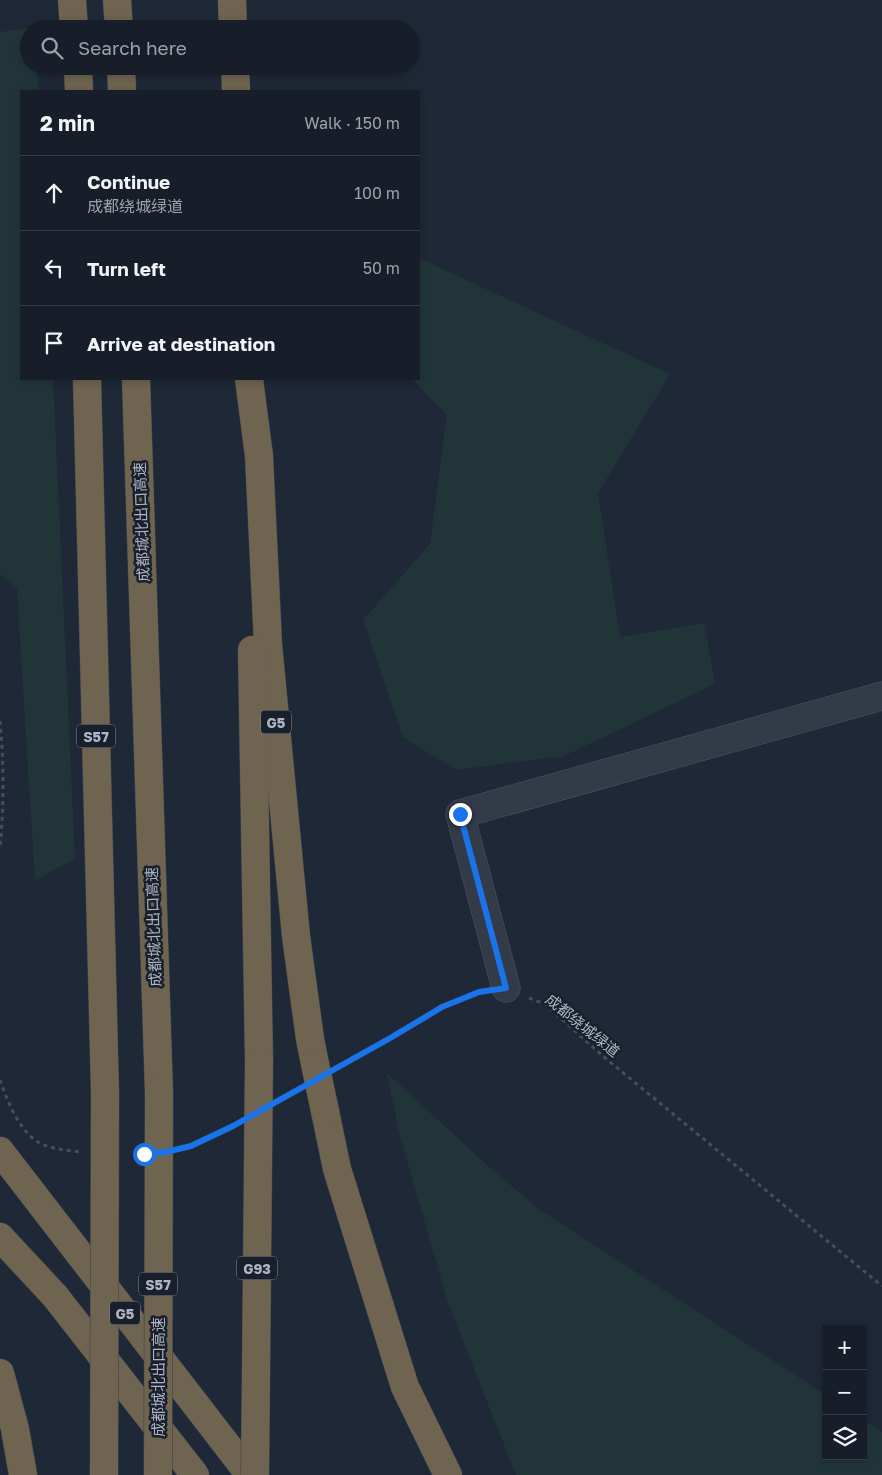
<!DOCTYPE html>
<meta charset="utf-8">
<style>
body{margin:0;font-family:"Golos Text","Noto Sans SC",sans-serif;background:#242b35;color:#f1f3f6}
.controls{position:absolute;right:15px;bottom:15px;display:grid;overflow:hidden;border-radius:0px;box-shadow:0 2px 8px #0003}
.controls button{width:45px;height:45px;display:grid;place-items:center;padding:0;border:0;border-bottom:1px solid #363c46;background:#171e29;color:#f1f3f6;font:25px sans-serif}
.stop{position:absolute;width:15px;height:15px;margin:-11px;border:4px solid #1a73e8;border-radius:50%;background:#fff}
.stop.end{background:#1a73e8;border-color:#fff;box-shadow:0 1px 5px #0008}
.list{margin:0;padding:0;list-style:none}
h2{display:flex;justify-content:space-between;align-items:center;height:65px;margin:0;padding:0 20px;font-size:21px}
h2 small{font-size:16px;font-weight:400;color:#9ea2a8}
.list li{display:grid;grid-template-columns:32px 1fr auto;gap:15px;align-items:center;box-sizing:border-box;height:75px;padding:0 20px;border-top:1px solid #363c46}
.list b{display:block;font-size:19px;white-space:nowrap}
.list p{margin:0;font-size:16px;white-space:nowrap;color:#9ea2a8}
.list em{font-size:16px;font-style:normal;color:#9ea2a8}
.icon{flex:none;width:28px;height:28px;fill:none;stroke:currentColor;stroke-width:2;stroke-linecap:round;stroke-linejoin:round}
.map{position:relative;flex:none;width:882px;height:1475px;overflow:hidden}
.search{position:absolute;background:#171e29;box-shadow:0 2px 8px #0003;left:20px;top:20px;width:400px;height:55px;display:flex;align-items:center;gap:12px;box-sizing:border-box;padding:0 18px;border-radius:28px;color:#9ea2a8;font-size:19px}
.panel{position:absolute;background:#171e29;box-shadow:0 2px 8px #0003;left:20px;top:90px;width:400px;height:290px;border-radius:0px}
.map>svg:first-child{display:block}
.green{fill:#213539}
.lines{fill:none;stroke-linecap:round;stroke-linejoin:round}
.minor-casing{stroke:#4d5563;stroke-width:29}
.highway-casing{stroke:#3b424f;stroke-width:29}
.path{stroke:#3f5256;stroke-width:3;stroke-dasharray:4 4;stroke-linecap:butt}
.minor{stroke:#333a48;stroke-width:28}
.highway{stroke:#6e6450;stroke-width:28}
.highway-bridge-casing{stroke:#3b424f;stroke-width:29;stroke-linecap:butt}
.highway-bridge{stroke:#6e6450;stroke-width:28}
.route{stroke:#1a73e8;stroke-width:6}
.labels{text-anchor:middle;dominant-baseline:central;stroke-width:5;stroke-linejoin:round;paint-order:stroke}
.shield{fill:#19202c;stroke:#818897;stroke-width:1}
.shield-label{font-size:14px;font-weight:bold;fill:#adb5c5}
.street-label{font-size:15px;fill:#adb5c5;stroke:#19202c}
</style>
<div class="map">
<svg width="882" height="1475" viewBox="0 0 882 1475">
<rect width="100%" height="100%" fill="#1f2837"/>
<g class="green">
<path d="M31 27V29H29V66H36L39 91H21V379H53L75 859 35 880 17 589 0 574V32Z"/>
<path d="M421 259 670 374 598 493 620 637 704 623 715 684 564 756 456 770 403 737 363 620 430 544 447 415 412 379H419V264Z"/>
<path d="M387 1073 486 1164 540 1210 826 1395V1456H863V1420L882 1432V1475H516L448 1303 399 1132Z"/>
</g>
<g class="lines">
<defs>
<path id="minor" d="M506 988 460 814 882 696"/>
<g id="highway">
<path d="M72 0 74 29"/>
<path d="M117 0 119 29"/>
<path d="M232 0 233 29"/>
<path d="M78 66 79 91"/>
<path d="M121 66 122 91"/>
<path d="M235 66 236 91"/>
<path d="M87 379 105 1093"/>
<path d="M136 379 159 1093"/>
<path d="M249 379 259 456 268 644 296 936 310 1039 315 1064"/>
<path d="M252 650 259 1061"/>
<path d="M325 1111 337 1169 405 1387 448 1475"/>
<path d="M0 1151 250 1475"/>
<path d="M0 1237 55 1296 195 1475"/>
<path d="M0 1373 15 1429 23 1475"/>
</g>
</defs>
<use href="#minor" class="minor-casing"/>
<use href="#highway" class="highway-casing"/>
<g class="path">
<path d="M0 721C4 763 4 806 0 848"/>
<path d="M529 998 545 1004 604 1057 882 1286"/>
<path d="M342 1065 442 1007 480 992"/>
<path d="M0 1080C7 1100 17 1126 35 1140 47 1149 66 1150 80 1152"/>
<path d="M185 1147 232 1127"/>
</g>
<use href="#minor" class="minor"/>
<use href="#highway" class="highway"/>
<defs>
<g id="highway-bridge">
<path d="M315 1064 325 1111"/>
<path d="M104 1475 105 1093"/>
<path d="M158 1475 159 1093"/>
<path d="M255 1475 259 1061"/>
</g>
</defs>
<use href="#highway-bridge" class="highway-bridge-casing"/>
<use href="#highway-bridge" class="highway-bridge"/>
</g>
<g class="lines">
<path class="route" d="M144 1154 166 1152 191 1146 233 1126 392 1037 442 1007 479 992 506 988 460 814"/>
</g>
<g class="labels">
<g class="shield">
<rect x="261" y="710.5" width="30" height="23" rx="4"/>
<rect x="77" y="724.5" width="38" height="23" rx="4"/>
<rect x="237" y="1256.5" width="40" height="23" rx="4"/>
<rect x="139" y="1272.5" width="38" height="23" rx="4"/>
<rect x="110" y="1301.5" width="30" height="23" rx="4"/>
</g>
<g class="shield-label">
<text x="276" y="722">G5</text>
<text x="96" y="736">S57</text>
<text x="257" y="1268">G93</text>
<text x="158" y="1284">S57</text>
<text x="125" y="1313">G5</text>
</g>
<g class="street-label">
<text transform="translate(141 522) rotate(-92)">成都城北出口高速</text>
<text transform="translate(153 927) rotate(-92)">成都城北出口高速</text>
<text transform="translate(583 1025) rotate(39)">成都绕城绿道</text>
<text transform="translate(158 1377) rotate(-90)">成都城北出口高速</text>
</g>
</g>
</svg>
<div class="controls">
<button>+</button>
<button>−</button>
<button><svg class="icon" aria-label="layers" viewBox="0 0 24 24"><path d="M12 4l9 5-9 5-9-5zM3 14l9 5 9-5"/></svg></button>
</div>
<div class="stop" style="left:144px;top:1154px"></div>
<div class="stop end" style="left:460px;top:814px"></div>
<div class="search"><svg class="icon" aria-label="search" viewBox="0 0 24 24"><circle cx="10" cy="10" r="6"/><path d="M15 15l6 6"/></svg>Search here</div>
<section class="panel">
<h2>2 min<small>Walk · 150 m</small></h2>
<ul class="list">
<li><svg class="icon" aria-label="ahead" viewBox="0 0 24 24"><path d="M12 20V5M6 11l6-6 6 6"/></svg><div><b>Continue</b><p>成都绕城绿道</p></div><em>100 m</em></li>
<li><svg class="icon" aria-label="left" viewBox="0 0 24 24"><path d="M17 20v-9H6M10 6l-5 5 5 5"/></svg><div><b>Turn left</b></div><em>50 m</em></li>
<li><svg class="icon" aria-label="arrive" viewBox="0 0 24 24"><path d="M6 21V4h12l-3 4 3 4H6"/></svg><div><b>Arrive at destination</b></div></li>
</ul>
</section>
</div>
